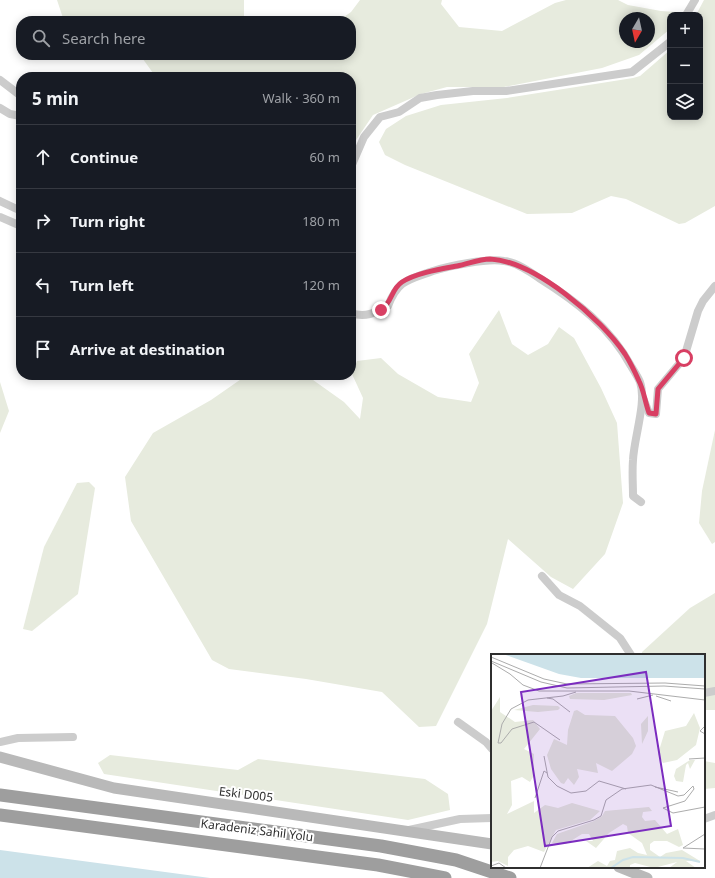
<!DOCTYPE html>
<meta charset="utf-8">
<style>
body{margin:0;font-family:"Noto Sans",sans-serif;background:#20242c;color:#f1f3f6}
.controls{position:absolute;right:12px;top:12px;display:grid;overflow:hidden;border-radius:8px;box-shadow:0 2px 10px #0003}
.controls button{width:36px;height:36px;display:grid;place-items:center;padding:0;border:0;border-bottom:1px solid #363941;background:#171b24;color:#f1f3f6;font:20px sans-serif}
.compass{position:absolute;left:619px;top:12px;width:36px;height:36px;border-radius:50%;background:#171b24;box-shadow:0 2px 10px #0003;rotate:189deg}
.stop{position:absolute;width:12px;height:12px;margin:-9px;border:3px solid #d83f63;border-radius:50%;background:#fff}
.stop.end{background:#d83f63;border-color:#fff;box-shadow:0 1px 4px #0008}
.list{margin:0;padding:0;list-style:none}
h2{display:flex;justify-content:space-between;align-items:center;height:52px;margin:0;padding:0 16px;font-size:17px}
h2 small{font-size:13px;font-weight:400;color:#9ea1a6}
.list li{display:grid;grid-template-columns:26px 1fr auto;gap:12px;align-items:center;box-sizing:border-box;height:64px;padding:0 16px;border-top:1px solid #363941}
.list b{display:block;font-size:15px;white-space:nowrap}
.list em{font-size:13px;font-style:normal;color:#9ea1a6}
.icon{flex:none;width:22px;height:22px;fill:none;stroke:currentColor;stroke-width:2;stroke-linecap:round;stroke-linejoin:round}
.map{position:relative;flex:none;width:715px;height:878px;overflow:hidden}
.search{position:absolute;background:#171b24;box-shadow:0 2px 10px #0003;left:16px;top:16px;width:340px;height:44px;display:flex;align-items:center;gap:10px;box-sizing:border-box;padding:0 14px;border-radius:16px;color:#9ea1a6;font-size:15px}
.panel{position:absolute;background:#171b24;box-shadow:0 2px 10px #0003;left:16px;top:72px;width:340px;height:308px;border-radius:16px}
.map>svg:first-child{display:block}
.green{fill:#e7ebde;fill-rule:evenodd}
.water{fill:#cce2e9}
.lines{fill:none;stroke-linecap:round;stroke-linejoin:round}
.minor{stroke:#ccc;stroke-width:8}
.secondary{stroke:#b9b9b9;stroke-width:11}
.trunk{stroke:#9e9e9e;stroke-width:13}
.route{stroke:#d83f63;stroke-width:5}
.labels{text-anchor:middle;dominant-baseline:central;stroke-width:4;stroke-linejoin:round;paint-order:stroke}
.street-label{font-size:12px;fill:#2f2f2f;stroke:#fff}
.inset-river{fill:none;stroke:#cce2e9;stroke-width:2}
.inset-road{fill:none;stroke:#acacac;stroke-width:1}
.view{fill:#7b2cbf;fill-opacity:0.15;stroke:#7b2cbf;stroke-width:2}
.inset-edge{fill:none;stroke:#2f2f2f;stroke-width:2}
</style>
<div class="map">
<svg width="715" height="878" viewBox="0 0 715 878">
<rect width="100%" height="100%" fill="#fff"/>
<g class="green">
<path d="M57 0H244V21H64Z"/>
<path d="M360 0H442L441 4 459 27 502 31 555 3 566 0H618L628 5 661 11 676 12V15H670V29L639 55 602 68 504 87H447L421 94 373 115 354 143 351 144V77H151L153 73 140 55H351V21H338L351 12ZM625 18H649V42H625Z"/>
<path d="M704 0H715V206L685 223 679 224 626 199 611 196 572 213 527 214 405 165 385 155 379 142 386 129 406 116 441 105 507 98 633 78 640 76 670 50V117H700V15H696Z"/>
<path d="M499 310 512 344 528 355 548 344 559 327 574 338 601 388 617 423 623 503 605 554 573 589 551 577 508 539 487 624 436 726 419 727 382 692 306 679 229 669 212 660 131 521 125 477 153 433 211 400 247 375H306L344 402 360 419 363 398 352 374 357 361 381 358 398 374 438 397 471 402 479 383 469 354Z"/>
<path d="M0 382 9 411 0 433Z"/>
<path d="M715 430V542L712 544 699 523 702 491Z"/>
<path d="M89 482 95 488 78 594 32 631 23 629 44 547 77 483Z"/>
<path d="M715 593V710H704V655H642V652L690 608Z"/>
<path d="M110 755 238 770 258 759 425 779 448 794 450 810 408 820 104 774 98 763Z"/>
<path d="M704 761 715 763V788L704 789Z"/>
</g>
<path class="water" d="M0 850 210 878H0Z"/>
<g class="lines">
<g class="minor">
<path d="M686 15 695 0"/>
<path d="M0 80 21 96"/>
<path d="M0 108 10 114 21 116"/>
<path d="M351 167 364 137 380 117 399 112 420 98 437 95 473 91H506L632 72 670 42"/>
<path d="M0 201 21 211"/>
<path d="M0 217 21 226"/>
<path d="M351 313C365 318 375 313 388 306 398 280 408 280 433 271 449 266 487 258 504 261 516 262 529 271 539 278 576 301 610 327 631 366 634 371 638 377 640 382 647 402 634 437 633 460 632 472 633 484 633 496L641 502"/>
<path d="M643 398 649 413 656 414 658 389 684 358 698 311 703 301 715 286"/>
<path d="M542 576 559 595 580 606 620 638 631 655"/>
<path d="M704 693 715 691"/>
<path d="M458 722 486 742 492 749"/>
<path d="M0 742 18 738 73 737"/>
<path d="M704 819 715 815"/>
<path d="M409 830 460 819 492 818"/>
</g>
<g class="secondary">
<path d="M0 757 114 788 492 844"/>
<path d="M619 867 647 878"/>
</g>
<g class="trunk">
<path d="M0 795 381 846 456 860 510 878"/>
<path d="M0 815 378 865 445 878"/>
</g>
</g>
<g class="lines">
<path class="route" d="M381 310C392 303 391 289 402 282 416 273 441 269 457 266 468 264 479 259 490 259 534 261 601 318 625 354 630 362 635 372 639 381 644 391 645 402 649 413L656 414 658 389 684 358"/>
</g>
<g class="labels">
<g class="street-label">
<text transform="translate(246 794) rotate(7)">Eski D005</text>
<text transform="translate(257 830) rotate(7)">Karadeniz Sahil Yolu</text>
</g>
</g>
<g transform="translate(491 654)">
<rect width="214" height="214" fill="#fff"/>
<path d="M85 39H140L141 41 113 46 79 45 78 42ZM9 43V58L24 68 42 66 49 75 33 95 43 100 42 123 39 128 31 123 20 127 21 151 16 160 43 147V159L54 151 67 154 81 149 109 157 99 166 65 176 53 198 37 192 23 196 17 203V212L7 207 0 208V57ZM42 51 67 52 69 54 67 56 47 58 23 56ZM86 56 94 61 124 62 142 84 145 92 141 100 121 117 105 109 107 119 86 115 88 123 83 131 77 124 73 130 70 129 60 115 56 101 63 85 76 91 77 76 83 57ZM203 59 209 74 205 91 186 106 172 109 167 100 174 77 195 72ZM157 62V77L151 90 150 70ZM199 106H204L199 115 197 109 195 111 192 128 185 127 183 122 185 115ZM158 153 161 157 152 158 151 163 154 167 164 166 176 180 187 175 192 191 188 193 176 187H163L159 190V196L169 203 175 199 191 196 209 207H195L205 214H178L186 208 163 214 144 209 139 211V214H96L107 207 116 212 119 207 124 206 126 197 139 194 147 199 156 201 151 189 137 179 136 172 132 170 118 179 105 194 95 187H102L98 180H91L75 190 61 189 66 180 103 167 111 162 114 157Z" fill="#e7ebde"/>
<path d="M12 0H214V24H90L68 20Z" fill="#cce2e9"/>
<path class="inset-river" d="M120 214 132 206 142 203 192 204 209 208"/>
<path class="inset-road" d="M0 3 53 25 76 30 174 29 214 32M0 7 50 28 76 34 173 32 214 35M1 9 19 20 32 31 48 37H138L214 46M165 42 180 47M56 44 62 45 79 58M146 45 162 41M214 72 209 77 214 80M69 86 43 68 21 75 10 89H7L11 70 20 55 37 46 72 42 85 38M53 102 57 123 66 132 80 139 95 137 108 127 135 135M198 105 214 104M164 133 187 138M44 144 53 117 56 119M214 180 192 194 214 195M0 212 8 209 15 214M49 214 61 183 67 177 103 166 110 162 115 146 131 135 160 131 187 142 193 141 202 132 203 135 194 147 172 154 182 159 214 153"/>
<path class="view" d="M155 18 180 172 54 192 30 38Z"/>
<rect width="214" height="214" class="inset-edge"/>
</g>
</svg>
<div class="controls">
<button>+</button>
<button>−</button>
<button><svg class="icon" aria-label="layers" viewBox="0 0 24 24"><path d="M12 4l9 5-9 5-9-5zM3 14l9 5 9-5"/></svg></button>
</div>
<svg class="compass" viewBox="-18 -18 36 36"><path d="M0-13l5 13h-10z" fill="#e53935"/><path d="M0 13l5-13h-10z" fill="#9ea1a6"/></svg>
<div class="stop" style="left:684px;top:358px"></div>
<div class="stop end" style="left:381px;top:310px"></div>
<div class="search"><svg class="icon" aria-label="search" viewBox="0 0 24 24"><circle cx="10" cy="10" r="6"/><path d="M15 15l6 6"/></svg>Search here</div>
<section class="panel">
<h2>5 min<small>Walk · 360 m</small></h2>
<ul class="list">
<li><svg class="icon" aria-label="ahead" viewBox="0 0 24 24"><path d="M12 20V5M6 11l6-6 6 6"/></svg><div><b>Continue</b></div><em>60 m</em></li>
<li><svg class="icon" aria-label="right" viewBox="0 0 24 24"><path d="M7 20v-9h11M14 6l5 5-5 5"/></svg><div><b>Turn right</b></div><em>180 m</em></li>
<li><svg class="icon" aria-label="left" viewBox="0 0 24 24"><path d="M17 20v-9H6M10 6l-5 5 5 5"/></svg><div><b>Turn left</b></div><em>120 m</em></li>
<li><svg class="icon" aria-label="arrive" viewBox="0 0 24 24"><path d="M6 21V4h12l-3 4 3 4H6"/></svg><div><b>Arrive at destination</b></div></li>
</ul>
</section>
</div>
